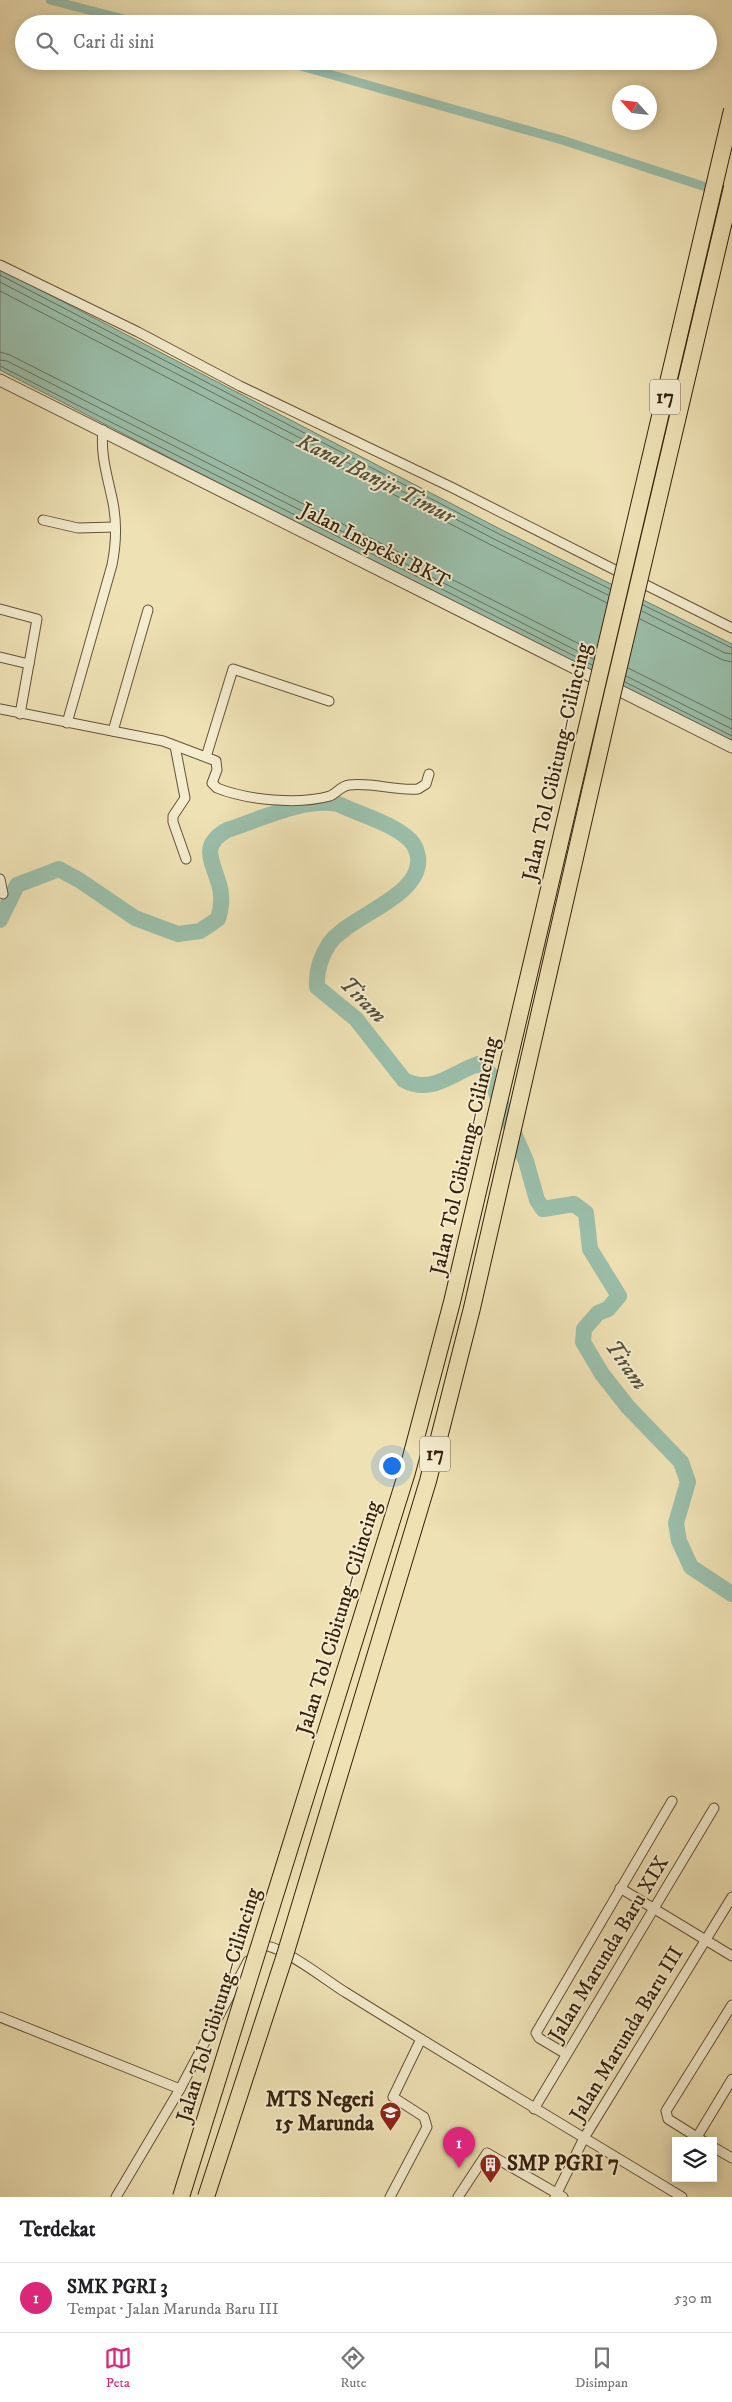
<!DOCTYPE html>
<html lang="id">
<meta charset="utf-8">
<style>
body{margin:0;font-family:"IM FELL DW Pica",serif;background:#f2f2f2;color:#202124}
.controls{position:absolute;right:15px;bottom:15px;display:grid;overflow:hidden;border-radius:0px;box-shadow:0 2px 12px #0003}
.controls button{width:45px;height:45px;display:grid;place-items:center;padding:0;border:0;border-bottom:1px solid #e0e0e0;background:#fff;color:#202124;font:25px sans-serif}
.compass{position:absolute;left:612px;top:85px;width:45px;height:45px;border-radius:50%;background:#fff;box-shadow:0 2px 12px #0003;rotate:297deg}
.you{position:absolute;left:391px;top:1465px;width:18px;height:18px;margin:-12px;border:4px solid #fff;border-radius:50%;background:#1a73e8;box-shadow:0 0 0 8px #1a73e833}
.badge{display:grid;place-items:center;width:32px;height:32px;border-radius:50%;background:#db2777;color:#fff;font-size:16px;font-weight:700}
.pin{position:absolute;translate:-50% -41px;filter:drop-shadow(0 1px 2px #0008)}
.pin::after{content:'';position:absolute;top:26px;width:18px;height:15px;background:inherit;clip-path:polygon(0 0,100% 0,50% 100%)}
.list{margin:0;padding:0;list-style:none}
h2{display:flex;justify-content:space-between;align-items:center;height:65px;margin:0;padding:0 20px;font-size:21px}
h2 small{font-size:16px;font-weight:400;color:#757577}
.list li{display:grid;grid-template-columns:32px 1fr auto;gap:15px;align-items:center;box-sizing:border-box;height:70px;padding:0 20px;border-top:1px solid #e0e0e0}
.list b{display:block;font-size:19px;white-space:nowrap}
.list p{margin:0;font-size:16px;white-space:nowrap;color:#757577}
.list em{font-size:16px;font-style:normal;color:#757577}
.icon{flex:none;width:28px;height:28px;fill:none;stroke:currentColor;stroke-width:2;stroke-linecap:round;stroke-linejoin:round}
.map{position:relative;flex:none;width:732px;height:2197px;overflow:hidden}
.search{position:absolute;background:#fff;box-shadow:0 2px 12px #0003;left:15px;right:15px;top:15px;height:55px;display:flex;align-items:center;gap:12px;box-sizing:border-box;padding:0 18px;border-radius:28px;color:#757577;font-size:19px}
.sheet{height:135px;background:#fff}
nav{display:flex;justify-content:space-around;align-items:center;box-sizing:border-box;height:70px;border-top:1px solid #e0e0e0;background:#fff;font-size:14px;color:#757577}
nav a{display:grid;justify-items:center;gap:2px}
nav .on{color:#db2777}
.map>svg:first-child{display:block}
.water{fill:#9abeaa;stroke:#73806c}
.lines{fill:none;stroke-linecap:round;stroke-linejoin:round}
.shore{stroke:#69705c;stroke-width:1}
.canal{stroke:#9abeaa;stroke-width:9}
.river{stroke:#9abeaa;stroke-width:16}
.minor-casing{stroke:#665238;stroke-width:11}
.tertiary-casing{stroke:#665238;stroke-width:13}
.minor{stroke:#f4ecce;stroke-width:9}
.tertiary{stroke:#f4ecce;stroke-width:11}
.motorway-bridge-casing{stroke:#38220e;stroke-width:18;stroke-linecap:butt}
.motorway-bridge{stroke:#eee1b4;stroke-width:16}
.labels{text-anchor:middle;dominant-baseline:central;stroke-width:4;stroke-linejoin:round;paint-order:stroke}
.shield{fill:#f4ecce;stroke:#705f48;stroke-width:1}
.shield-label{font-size:20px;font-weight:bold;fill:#38220e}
.street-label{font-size:21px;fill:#38220e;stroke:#f4ecce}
.poi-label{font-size:21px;font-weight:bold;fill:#38220e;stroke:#f4ecce;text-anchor:end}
.water-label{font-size:22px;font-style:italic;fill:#55513d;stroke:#f4ecce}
</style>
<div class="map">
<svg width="732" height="2197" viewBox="0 0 732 2197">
<rect width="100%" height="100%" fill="#eee1b4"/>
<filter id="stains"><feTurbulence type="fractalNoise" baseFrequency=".004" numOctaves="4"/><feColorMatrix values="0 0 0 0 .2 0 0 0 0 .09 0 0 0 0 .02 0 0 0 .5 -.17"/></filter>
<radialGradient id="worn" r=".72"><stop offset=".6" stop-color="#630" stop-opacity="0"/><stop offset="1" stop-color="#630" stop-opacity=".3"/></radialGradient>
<path class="water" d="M0 269 502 530 732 644V741L323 537 0 370Z"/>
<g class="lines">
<g class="shore">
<path d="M0 275 499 534 610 589"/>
<path d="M0 282 496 540 608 595"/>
<path d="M0 291 493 546 607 603"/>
<path d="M0 352 10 355 595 652"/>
<path d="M0 360 7 361 593 659"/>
<path d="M0 366 592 665"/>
<path d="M643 605 732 648"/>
<path d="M642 611 725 653 732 654"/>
<path d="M640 619 723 660 732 662"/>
<path d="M628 668 732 720"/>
<path d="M626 676 732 729"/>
<path d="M625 682 732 736"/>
</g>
<g class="canal">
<path d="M50 0 143 24"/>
<path d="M283 61 562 140 715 190"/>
</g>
<path class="river" d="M0 920 17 885 59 869 79 880 135 918 178 934 200 931 218 919C222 906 223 894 218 881 211 858 201 845 227 830 259 820 304 797 338 804 361 815 392 823 410 840 414 844 417 851 418 857 423 897 349 915 329 944 320 958 316 971 317 987L356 1019 404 1080C431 1095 452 1073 478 1064L484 1067 490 1074 495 1090 526 1161 537 1200 543 1209 574 1204 586 1213 590 1249 619 1296 608 1309 598 1313 584 1329 583 1342 602 1374 628 1407 681 1462 688 1482 676 1523 679 1541 691 1567 732 1594"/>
<defs>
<g id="minor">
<path d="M0 265 138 332 240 386 451 487 625 575"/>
<path d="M43 520 78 528 115 527"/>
<path d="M636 580 732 628"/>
<path d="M0 609 37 619 20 714"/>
<path d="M0 657 29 664"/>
<path d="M0 709 163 741 216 761 217 770 212 783 217 788C247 800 298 805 330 796 337 793 341 786 349 785 372 782 395 791 418 789L426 784 429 774"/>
<path d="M67 723 112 565C116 545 117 524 113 503 108 478 100 455 103 430"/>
<path d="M113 731 148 610"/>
<path d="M175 746 185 798 173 816V822L186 859"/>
<path d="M206 757 233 669 329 701"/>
<path d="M0 879 3 894"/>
<path d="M620 1888 732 1956"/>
<path d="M256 1947C272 1936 329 1983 345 1992 457 2062 570 2129 682 2197"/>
<path d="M0 2017 180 2089"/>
<path d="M566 2054 539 2038 536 2033 672 1801"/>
<path d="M534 2109 714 1808"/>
<path d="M697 2137 732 2079"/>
<path d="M703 2141 668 2119 666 2111 732 2005"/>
<path d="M713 2147 732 2158"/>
<path d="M116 2197 180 2089 248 1961"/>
<path d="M390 2197 427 2127 424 2117 393 2097 421 2039"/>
<path d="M458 2197 487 2153 563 2197"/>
<path d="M555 2197 584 2138 732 1897"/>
</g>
<path id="tertiary" d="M0 380 732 747"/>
</defs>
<use href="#minor" class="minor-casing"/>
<use href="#tertiary" class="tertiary-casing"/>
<use href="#minor" class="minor"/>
<use href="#tertiary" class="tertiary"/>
<defs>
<g id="motorway-bridge">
<path d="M181 2197 407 1472 452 1302 732 110"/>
<path d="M206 2197 285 1955 428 1481 472 1308 612 696 732 187"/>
</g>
</defs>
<use href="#motorway-bridge" class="motorway-bridge-casing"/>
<use href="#motorway-bridge" class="motorway-bridge"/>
</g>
<defs>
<symbol id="school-pin" viewBox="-11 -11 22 30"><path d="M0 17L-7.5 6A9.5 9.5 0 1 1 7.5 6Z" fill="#8f2418" stroke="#f4ecce"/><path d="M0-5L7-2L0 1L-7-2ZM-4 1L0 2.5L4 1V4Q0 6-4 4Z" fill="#fff"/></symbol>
<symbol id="building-pin" viewBox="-11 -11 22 30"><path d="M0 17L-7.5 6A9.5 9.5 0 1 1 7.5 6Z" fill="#8f2418" stroke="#f4ecce"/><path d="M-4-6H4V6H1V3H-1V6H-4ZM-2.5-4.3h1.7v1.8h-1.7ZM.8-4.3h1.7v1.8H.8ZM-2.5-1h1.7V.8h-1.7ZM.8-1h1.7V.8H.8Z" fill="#fff"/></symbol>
</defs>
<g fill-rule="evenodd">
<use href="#school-pin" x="378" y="2100" width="25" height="34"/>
<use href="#building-pin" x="478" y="2152" width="25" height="34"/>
</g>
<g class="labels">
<g class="shield">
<rect x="650" y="379.5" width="30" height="35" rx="4"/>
<rect x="420" y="1436.5" width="30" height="35" rx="4"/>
</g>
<g class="shield-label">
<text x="665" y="397">17</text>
<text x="435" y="1454">17</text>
</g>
<g class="street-label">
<text transform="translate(375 546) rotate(27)">Jalan Inspeksi BKT</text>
<text transform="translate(557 762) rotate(-77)">Jalan Tol Cibitung–Cilincing</text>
<text transform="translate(465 1156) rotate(-77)">Jalan Tol Cibitung–Cilincing</text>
<text transform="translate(339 1618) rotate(-73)">Jalan Tol Cibitung–Cilincing</text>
<text transform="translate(609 1949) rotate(-59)">Jalan Marunda Baru XIX</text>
<text transform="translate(219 2005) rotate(-73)">Jalan Tol Cibitung–Cilincing</text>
<text transform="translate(627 2034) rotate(-59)">Jalan Marunda Baru III</text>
</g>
<g class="poi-label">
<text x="374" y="2100">MTS Negeri<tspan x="374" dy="24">15 Marunda</tspan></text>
<text x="507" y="2164" text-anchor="start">SMP PGRI 7</text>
</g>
<g class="water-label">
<text transform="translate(376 479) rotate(27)">Kanal Banjir Timur</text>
<text transform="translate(363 1000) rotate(45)">Tiram</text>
<text transform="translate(626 1365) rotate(55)">Tiram</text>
</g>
</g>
<rect width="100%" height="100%" filter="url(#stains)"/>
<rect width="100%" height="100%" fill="url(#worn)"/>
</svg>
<div class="controls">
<button><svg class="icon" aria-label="layers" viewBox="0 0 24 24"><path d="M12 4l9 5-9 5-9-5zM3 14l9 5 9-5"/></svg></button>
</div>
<svg class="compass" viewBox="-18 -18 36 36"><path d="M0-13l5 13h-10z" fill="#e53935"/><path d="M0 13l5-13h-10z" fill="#757577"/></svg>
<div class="you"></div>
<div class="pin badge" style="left:459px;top:2168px">1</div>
<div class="search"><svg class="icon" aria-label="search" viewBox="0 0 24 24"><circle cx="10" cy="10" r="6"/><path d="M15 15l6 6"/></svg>Cari di sini</div>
</div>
<section class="sheet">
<h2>Terdekat<small></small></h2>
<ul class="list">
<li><span class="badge">1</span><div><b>SMK PGRI 3</b><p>Tempat · Jalan Marunda Baru III</p></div><em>530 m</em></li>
</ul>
</section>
<nav>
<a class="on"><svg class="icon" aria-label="map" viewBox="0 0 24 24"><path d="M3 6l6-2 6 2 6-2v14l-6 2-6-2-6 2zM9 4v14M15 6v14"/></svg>Peta</a>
<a><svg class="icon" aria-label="directions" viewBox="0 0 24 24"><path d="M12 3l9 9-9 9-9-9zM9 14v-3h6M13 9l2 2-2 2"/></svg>Rute</a>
<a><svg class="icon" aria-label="saved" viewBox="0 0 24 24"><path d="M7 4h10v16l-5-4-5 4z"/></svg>Disimpan</a>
</nav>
